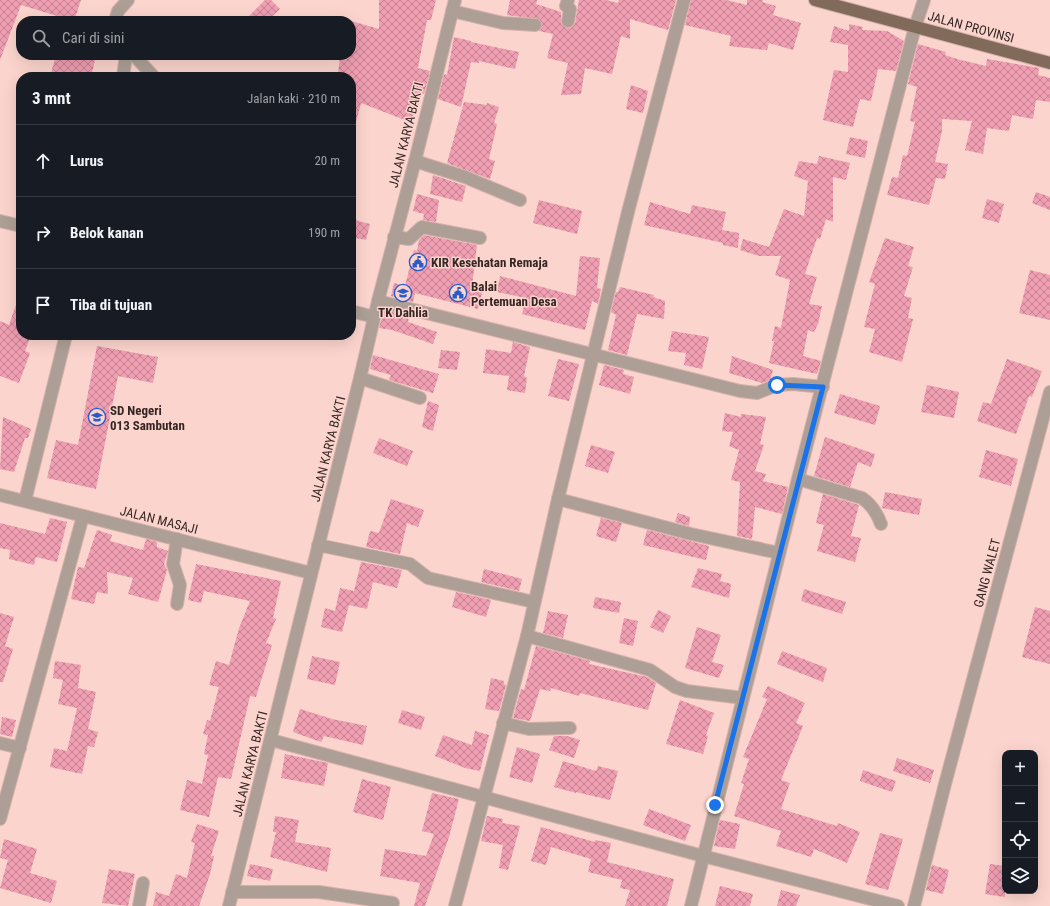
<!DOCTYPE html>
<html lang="id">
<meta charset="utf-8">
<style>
body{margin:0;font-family:"Roboto Condensed",sans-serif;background:#242831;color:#f1f3f6}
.controls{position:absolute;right:12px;bottom:12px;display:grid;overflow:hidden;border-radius:8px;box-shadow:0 4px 16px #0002}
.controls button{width:36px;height:36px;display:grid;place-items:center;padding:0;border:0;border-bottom:1px solid #363941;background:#171b24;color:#f1f3f6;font:20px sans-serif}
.stop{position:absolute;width:12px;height:12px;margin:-9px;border:3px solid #1a73e8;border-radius:50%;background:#fff}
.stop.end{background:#1a73e8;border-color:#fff;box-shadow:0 1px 4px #0008}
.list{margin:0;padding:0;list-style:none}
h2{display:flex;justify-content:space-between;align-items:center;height:52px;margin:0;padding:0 16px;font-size:17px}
h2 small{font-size:13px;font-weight:400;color:#9ea1a6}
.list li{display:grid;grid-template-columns:26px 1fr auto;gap:12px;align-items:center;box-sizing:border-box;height:72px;padding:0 16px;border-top:1px solid #363941}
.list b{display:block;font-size:15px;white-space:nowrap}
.list em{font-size:13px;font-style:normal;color:#9ea1a6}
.icon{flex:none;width:22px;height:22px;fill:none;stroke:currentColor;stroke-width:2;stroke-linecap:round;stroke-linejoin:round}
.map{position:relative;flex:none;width:1050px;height:906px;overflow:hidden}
.search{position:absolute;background:#171b24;box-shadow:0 4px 16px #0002;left:16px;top:16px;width:340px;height:44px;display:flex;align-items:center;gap:10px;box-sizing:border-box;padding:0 14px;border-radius:16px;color:#9ea1a6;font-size:15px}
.panel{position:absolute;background:#171b24;box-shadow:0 4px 16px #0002;left:16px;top:72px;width:340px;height:268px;border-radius:16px}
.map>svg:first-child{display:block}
.building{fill:url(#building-cross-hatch)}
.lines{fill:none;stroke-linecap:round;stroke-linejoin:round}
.minor-casing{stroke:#d3b1ab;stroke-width:14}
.major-casing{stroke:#d3b1ab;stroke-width:14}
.minor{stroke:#ad9f96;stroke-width:12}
.major{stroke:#826a5b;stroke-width:12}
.route{stroke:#1a73e8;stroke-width:5}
.labels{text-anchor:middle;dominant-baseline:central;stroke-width:3;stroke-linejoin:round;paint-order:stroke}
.street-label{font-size:13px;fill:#352624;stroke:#fbd4cd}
.poi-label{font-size:13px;font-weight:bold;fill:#352624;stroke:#fbd4cd;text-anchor:start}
</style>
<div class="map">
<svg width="1050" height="906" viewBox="0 0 1050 906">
<defs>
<pattern id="building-cross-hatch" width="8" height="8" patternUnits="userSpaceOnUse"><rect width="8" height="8" fill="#f09eb2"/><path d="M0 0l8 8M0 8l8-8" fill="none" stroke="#c38191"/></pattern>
</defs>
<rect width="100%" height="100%" fill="#fbd4cd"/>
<g class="building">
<path d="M0 0H81L74 21 21 5 0 60Z"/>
<path d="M265 0H271L280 9 267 21H244Z"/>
<path d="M379 0H436L431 20H427L418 68 430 71 424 94H422L410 122 361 103 355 126H351V77L338 74 340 55H351V21L379 29Z"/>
<path d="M510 0H537L536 4 561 12V23L567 28H571L575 23 579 0H606L618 3 619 0H676L668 30 630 19V39L621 36 612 74 585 68 581 94 561 95 568 63 547 58 553 34 539 31 542 25 539 19 507 15Z"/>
<path d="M691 0H726L747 5V0H763L762 2 776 6 773 15 801 23 793 50 769 43 767 50 729 46 731 36 685 25Z"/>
<path d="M849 24 863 27 862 30 887 31 904 41 896 71 878 69 871 101 860 99 853 127 823 120 834 70 848 72V45L830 42 834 26 849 31Z"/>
<path d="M454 37 471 41V42L519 52 515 69 479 61V63L471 62 461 107 438 99 444 74 447 75Z"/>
<path d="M918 44 946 52 945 55 957 59 986 66 987 59 1039 68 1038 75 1050 78V102L1036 100 1033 119 1012 115 1009 131 987 128 983 154 965 150 972 121 942 119V131L935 162 948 164 945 179 936 178 929 205 887 195 892 177 898 178 903 155 907 156 915 122 910 121 917 87 908 84Z"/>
<path d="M56 55H78L95 60 91 77H50Z"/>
<path d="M631 85 648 91 643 113 626 109Z"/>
<path d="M464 102 487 105V103L499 107 494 123 497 124 489 159 495 161 490 179 447 163Z"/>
<path d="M850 137 868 141 865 158 846 154Z"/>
<path d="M819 156 850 163 846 180 833 177V222L826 219 820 239 817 238 805 274 817 277 809 304 822 306 818 324 814 332 808 330 803 356 821 361 817 374 769 363 774 341H772L775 326 781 328 790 280 775 275 781 256H759L740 250 743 239 769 247 784 209 804 216 808 181 794 176 799 161 817 164Z"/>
<path d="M433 175 466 186 462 202 430 194Z"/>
<path d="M1036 192 1050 197V210L1032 203Z"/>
<path d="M417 194 439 200 436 222 423 220 424 214 413 211Z"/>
<path d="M987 199 1004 204 999 223 982 218Z"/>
<path d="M539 200 582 211 577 234 533 223Z"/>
<path d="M650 202 690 214 692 205 726 212 722 230 739 233 738 248 723 245V243L644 225Z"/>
<path d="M351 219 370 224 366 240 351 237Z"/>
<path d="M424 235 477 245 472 286 483 289 478 309 415 293 413 302 391 296 394 283 405 286 414 250 417 251 419 240Z"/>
<path d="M885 238 914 247 908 266 913 267 904 296 912 298 908 318 913 319 902 362 869 352 875 329 864 327 875 284 869 282Z"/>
<path d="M580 256 600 258 597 288 601 289 598 304 592 301 585 330 522 314 526 298 497 292 500 276 576 296Z"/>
<path d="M1030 270 1050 275V320L1019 313Z"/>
<path d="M620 287 654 295 653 297 665 301 664 319 637 314 627 355 608 350 616 315 611 312 616 292H618Z"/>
<path d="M19 296H21V335H31L25 351 30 353 19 383 0 376V321L9 325Z"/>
<path d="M384 310 409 316 408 322 437 332 433 344 392 330 379 328Z"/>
<path d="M672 331 709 337 702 369 684 365 686 353 668 351Z"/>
<path d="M513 342 530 347 524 376 527 378 525 393 507 390 509 376 483 373 486 349 511 353Z"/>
<path d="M97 346 158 357 153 383 118 376 96 489 47 478 56 440 78 445Z"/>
<path d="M441 350 460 352 457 370 438 368Z"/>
<path d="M373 355 439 374 433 393 389 380 391 375 370 369Z"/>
<path d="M732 356 773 370 770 380 762 383 729 373Z"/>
<path d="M558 359 579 364 569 401 548 396Z"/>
<path d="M1007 359 1042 371 1032 397 1029 396 1016 434 977 421 983 402 991 404Z"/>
<path d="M604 365 624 370 623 374 634 377 630 394 599 385Z"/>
<path d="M927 385 959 392 954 418 921 412Z"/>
<path d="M840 394 880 406 875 425 834 413Z"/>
<path d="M428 401 439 405 433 431 422 427Z"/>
<path d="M725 413 741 417V414L766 417 760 444 764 445 755 471 766 474 763 481 788 487 782 514 755 507 752 539 737 536 740 482 731 480 739 450 729 446 733 432 722 431Z"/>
<path d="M3 417 31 429 28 438H25L14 472 0 469Z"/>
<path d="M825 437 875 454 871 467 858 462 850 487 814 476Z"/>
<path d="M379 438 413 451 407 466 373 453Z"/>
<path d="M591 445 615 452 608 473 585 466Z"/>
<path d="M986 450 1018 459 1011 486 979 477Z"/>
<path d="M885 492 922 499 919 515 882 508Z"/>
<path d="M823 494 859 505 851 536 861 538 855 562 817 551 824 525 816 523Z"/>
<path d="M391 499 424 510 418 527 407 523 400 554 366 547 370 531 379 533Z"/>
<path d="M678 513 690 517 689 526 675 522Z"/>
<path d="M50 518 67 522 57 562 36 557 34 565 9 559 10 550 0 548V523L45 534Z"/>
<path d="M601 518 622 523 616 542 596 536Z"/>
<path d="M97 530 112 535 110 541 143 550 146 539 157 542V547L168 551 164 564 167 570 158 602 128 594 133 578 107 572 108 594 97 592 94 604 71 599 78 567 84 568Z"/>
<path d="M647 530 709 546 706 560 643 545Z"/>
<path d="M361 562 402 570 397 588 373 582 367 609 349 605 342 632 321 627 325 608 335 611 340 588 354 591Z"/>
<path d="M196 564 281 581 273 618 276 619 266 643 272 645 256 697 250 696 231 779 218 777 209 817 180 810 187 780 202 784 208 755 204 754 208 735 203 734 207 720 210 721 219 687 209 685 216 661 229 665 239 628 250 601 204 591 201 603 188 600Z"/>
<path d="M698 568 722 574 720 581 731 584 729 598 691 587Z"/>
<path d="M484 569 522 579 519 591 481 582Z"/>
<path d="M804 589 846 602 842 614 801 601Z"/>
<path d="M456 592 491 600 486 617 452 607Z"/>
<path d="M595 597 621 602 619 613 593 608Z"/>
<path d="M1035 607 1050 611V664L1022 657Z"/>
<path d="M658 610 671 616 663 633 650 627Z"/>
<path d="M548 611 568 615 563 638 543 633Z"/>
<path d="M0 613 14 617 5 646 13 649 3 682H0Z"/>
<path d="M624 618 638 621 633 646 619 643Z"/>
<path d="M697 627 721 635 712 662 724 665 719 678 685 668Z"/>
<path d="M536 646 590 661 589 664 647 677 656 683 648 710 580 693 579 696 551 688 550 691 540 689 530 721 513 718 521 689 524 690Z"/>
<path d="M782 651 827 668 823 682 777 664Z"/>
<path d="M312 656 340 662 335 685 307 679Z"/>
<path d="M55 661 81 665 78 688 96 692 88 729 98 732 94 747 88 746 82 774 50 767 54 748 67 751 77 708 58 704 63 680 53 678Z"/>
<path d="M491 678 504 681V684L506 685 499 711 485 709Z"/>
<path d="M768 686 805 703 796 723 803 726 781 780 790 783 781 809 837 826 838 823 860 832 847 863 814 849 811 857 776 846 781 831 734 816 744 784 741 783 749 759 743 757 767 699 762 697Z"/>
<path d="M680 700 714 713 706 735 708 736 703 754 666 744Z"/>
<path d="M300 709 332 719 367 726 363 745 324 736 321 742 293 732Z"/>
<path d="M402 710 425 717 421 730 398 723Z"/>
<path d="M2 717 16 720 12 737 0 734Z"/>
<path d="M475 731 489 735 480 771 465 768 435 756 443 735 472 745Z"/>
<path d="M554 736H567L580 740 574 758 549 750Z"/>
<path d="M517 747 540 754 532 783 509 777Z"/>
<path d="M285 754 328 763 324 786 281 778Z"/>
<path d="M897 758 934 770 930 783 893 771Z"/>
<path d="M563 761 596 771 598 766 618 771 610 800 576 792V793L554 787Z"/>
<path d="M863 770 896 781 892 792 860 781Z"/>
<path d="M362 779 391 787 383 820 353 812Z"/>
<path d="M432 793 459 799 449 837 425 906H414L420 883 380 876 385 849 426 856 434 834 422 831Z"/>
<path d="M649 809 691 825 685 841 643 825Z"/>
<path d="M275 816 299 820 295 842 331 848 327 872 270 857 276 832H273Z"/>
<path d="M487 816 503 819 502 823 520 826 508 870 499 868 503 845 481 841Z"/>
<path d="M720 820 740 824 735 849 714 846Z"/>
<path d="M197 824 219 831 211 856H214L210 874 199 906H153L156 892 169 896 176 874 187 878 195 843 191 842Z"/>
<path d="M541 827 595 842V840L611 843 607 862 674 879 667 906H625L630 890 620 888 622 880 588 872 591 859 551 847 546 865 531 861Z"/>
<path d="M880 833 903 839 888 890 865 884Z"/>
<path d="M4 839 37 849 30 873 57 881 51 903 0 888 8 860 0 858Z"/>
<path d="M250 864 273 869 270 881 247 876Z"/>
<path d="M990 864 1005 866V897L985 894Z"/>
<path d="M932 865 949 870 943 894 926 890Z"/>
<path d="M109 869 135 874 128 906 102 903Z"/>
<path d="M720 886 753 894 750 906H715Z"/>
<path d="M781 890 800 895 796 906H777Z"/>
</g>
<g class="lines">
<defs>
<g id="minor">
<path d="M568 0 566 6 570 9 568 21"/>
<path d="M452 11 503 23 535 25"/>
<path d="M115 21 118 11 128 0"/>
<path d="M134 55 154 77"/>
<path d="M123 77 126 55"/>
<path d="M415 161 465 177 520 200"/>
<path d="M0 221 21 226"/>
<path d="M394 237 409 239 422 227 480 238"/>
<path d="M378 301 740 391 757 393 777 385 793 384 823 387"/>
<path d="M351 311 374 317"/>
<path d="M360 378 420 398"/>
<path d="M798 479 862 498C872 505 877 513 881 524"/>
<path d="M0 495 311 573"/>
<path d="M558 499 691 534 779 553"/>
<path d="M25 501 66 335"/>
<path d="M318 545 410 564 428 578 534 602"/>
<path d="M177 604 180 585 173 564 177 539"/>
<path d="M527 636 650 670 675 687 687 691 743 698"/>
<path d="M503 723 529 729 570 728"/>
<path d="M271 740 703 856 898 906"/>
<path d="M0 743 20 748"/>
<path d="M0 819 83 516"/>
<path d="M232 892H319L393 903"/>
<path d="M139 906 143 883"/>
<path d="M229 906 360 378 378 301 415 161 455 0"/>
<path d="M455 906 527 636 558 499 629 208 684 0"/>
<path d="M691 906 798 479 915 27 924 0"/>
<path d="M914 906 945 784 1050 392"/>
</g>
<path id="major" d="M815 0 1050 63"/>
</defs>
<use href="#minor" class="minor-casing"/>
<use href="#major" class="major-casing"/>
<use href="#minor" class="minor"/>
<use href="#major" class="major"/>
</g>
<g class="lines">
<path class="route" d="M715 805 823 387 777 385"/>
</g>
<defs>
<symbol id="civic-ring" viewBox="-11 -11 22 22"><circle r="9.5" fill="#fbd4cd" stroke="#295cca" stroke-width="1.5"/><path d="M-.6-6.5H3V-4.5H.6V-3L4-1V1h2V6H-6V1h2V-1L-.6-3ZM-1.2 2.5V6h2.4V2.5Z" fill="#295cca"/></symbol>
<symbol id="school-ring" viewBox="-11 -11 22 22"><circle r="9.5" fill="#fbd4cd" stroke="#295cca" stroke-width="1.5"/><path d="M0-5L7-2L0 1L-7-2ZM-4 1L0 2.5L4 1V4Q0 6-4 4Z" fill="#295cca"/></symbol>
</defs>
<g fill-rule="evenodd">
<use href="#civic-ring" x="408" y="252" width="20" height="20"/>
<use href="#school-ring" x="393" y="283" width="20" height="20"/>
<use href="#civic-ring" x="448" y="283" width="20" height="20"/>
<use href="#school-ring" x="87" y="407" width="20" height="20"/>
</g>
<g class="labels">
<g class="street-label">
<text transform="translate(971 27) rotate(15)">JALAN PROVINSI</text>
<text transform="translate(406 135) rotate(-76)">JALAN KARYA BAKTI</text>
<text transform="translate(328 449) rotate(-76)">JALAN KARYA BAKTI</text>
<text transform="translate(159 520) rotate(14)">JALAN MASAJI</text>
<text transform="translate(987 573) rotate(-75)">GANG WALET</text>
<text transform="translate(250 764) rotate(-76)">JALAN KARYA BAKTI</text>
</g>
<g class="poi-label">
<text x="431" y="262">KIR Kesehatan Remaja</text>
<text x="471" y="286">Balai<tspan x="471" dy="15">Pertemuan Desa</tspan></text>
<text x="403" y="312" text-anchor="middle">TK Dahlia</text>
<text x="110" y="410">SD Negeri<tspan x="110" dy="15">013 Sambutan</tspan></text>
</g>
</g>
</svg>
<div class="controls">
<button>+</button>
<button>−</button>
<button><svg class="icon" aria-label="locate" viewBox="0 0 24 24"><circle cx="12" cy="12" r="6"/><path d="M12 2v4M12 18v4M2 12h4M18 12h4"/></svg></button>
<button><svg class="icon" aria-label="layers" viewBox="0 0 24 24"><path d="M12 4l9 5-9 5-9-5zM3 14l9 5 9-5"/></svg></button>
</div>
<div class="stop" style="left:777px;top:385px"></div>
<div class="stop end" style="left:715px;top:805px"></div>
<div class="search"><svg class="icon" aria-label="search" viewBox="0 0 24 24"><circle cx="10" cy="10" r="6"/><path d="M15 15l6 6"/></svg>Cari di sini</div>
<section class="panel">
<h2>3 mnt<small>Jalan kaki · 210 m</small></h2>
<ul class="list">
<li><svg class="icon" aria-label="ahead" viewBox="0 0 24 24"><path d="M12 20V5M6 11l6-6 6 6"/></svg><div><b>Lurus</b></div><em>20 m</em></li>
<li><svg class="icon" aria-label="right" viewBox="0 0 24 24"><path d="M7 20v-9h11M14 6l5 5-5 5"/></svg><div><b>Belok kanan</b></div><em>190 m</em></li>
<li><svg class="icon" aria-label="arrive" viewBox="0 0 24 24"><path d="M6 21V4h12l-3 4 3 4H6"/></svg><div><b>Tiba di tujuan</b></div></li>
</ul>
</section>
</div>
